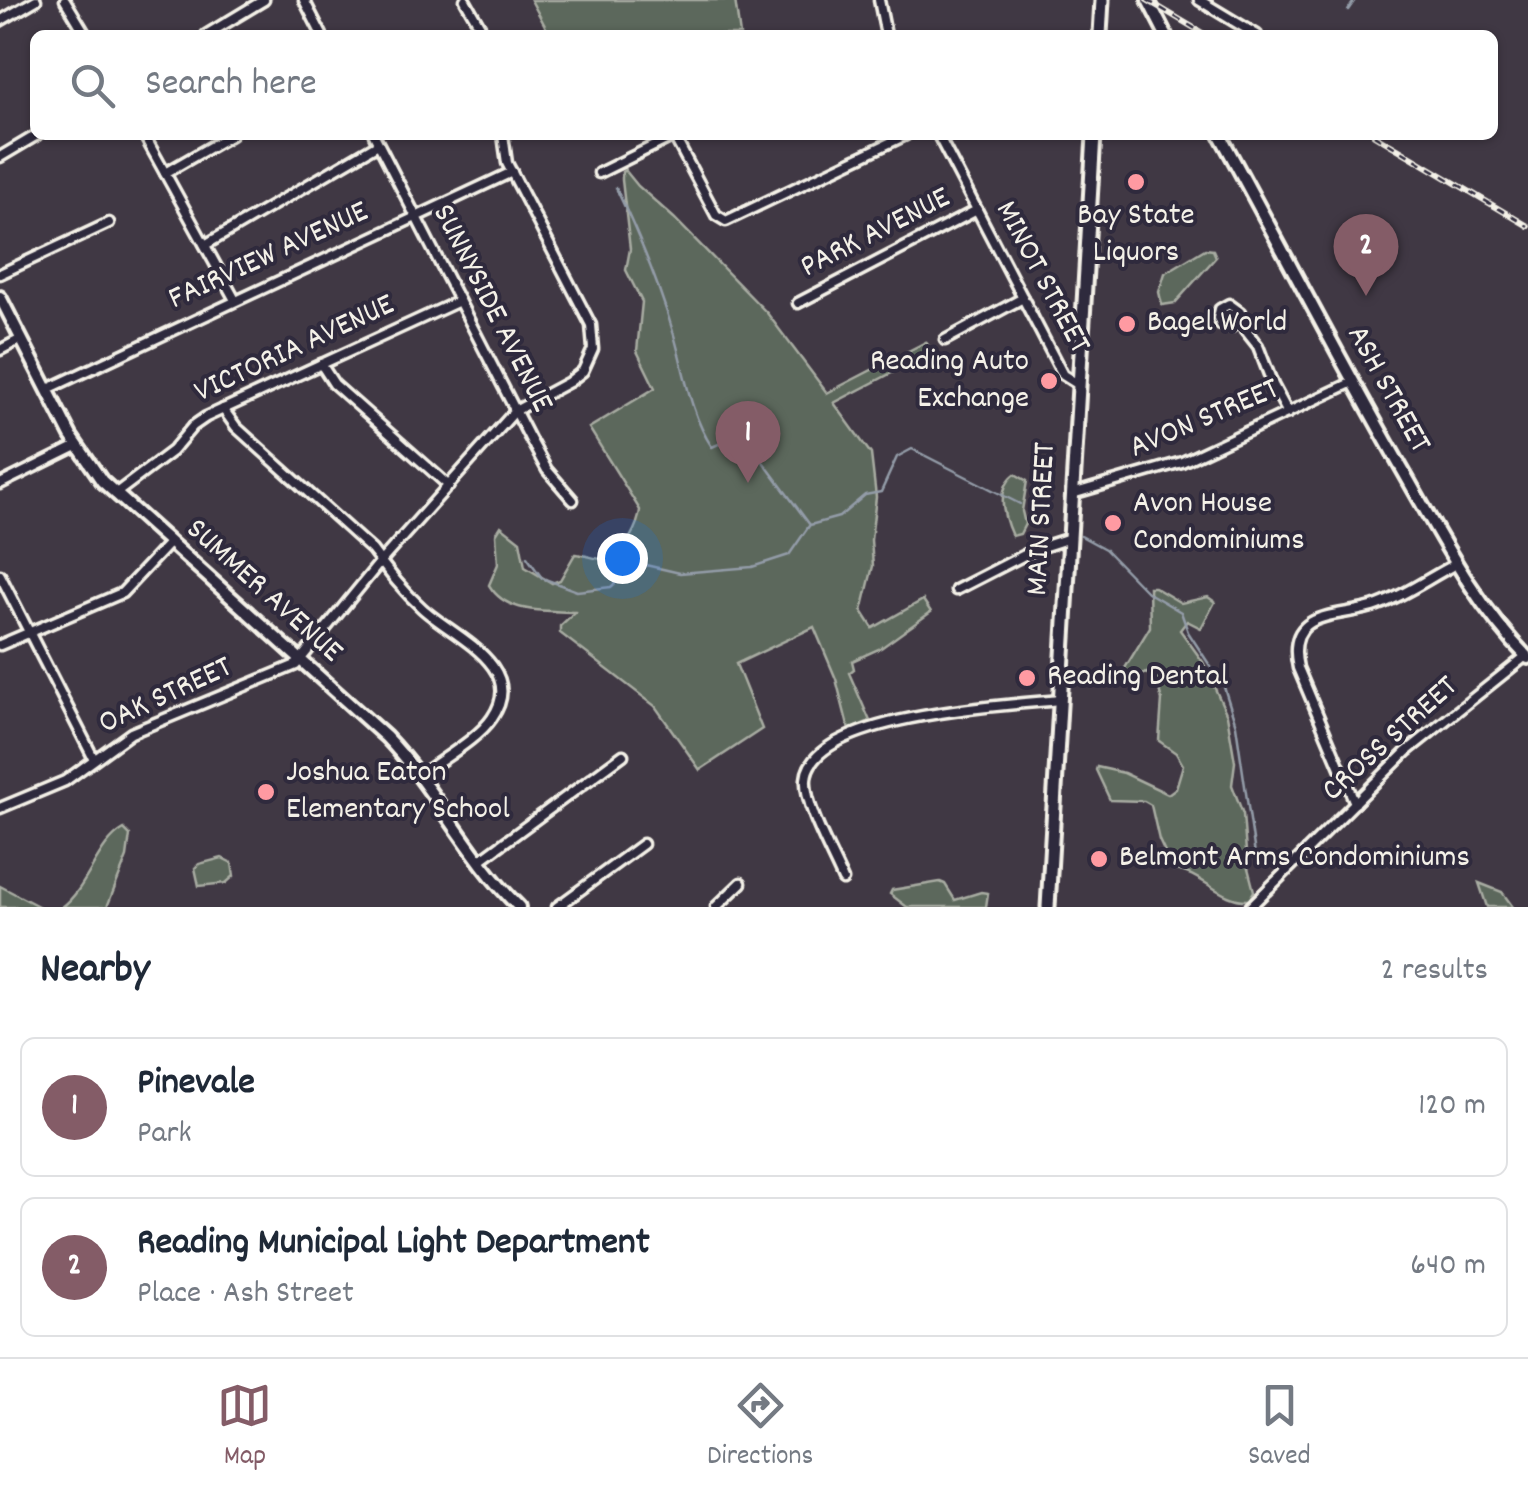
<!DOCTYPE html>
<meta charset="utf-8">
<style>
body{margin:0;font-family:Dekko,sans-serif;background:#f6f6f7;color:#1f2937}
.you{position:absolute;left:622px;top:558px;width:35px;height:35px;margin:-25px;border:8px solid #fff;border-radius:50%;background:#1a73e8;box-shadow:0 0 0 15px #1a73e833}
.badge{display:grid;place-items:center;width:65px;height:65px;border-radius:50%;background:#845c67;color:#fff;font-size:32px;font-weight:700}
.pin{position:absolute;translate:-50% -82px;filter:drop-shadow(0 2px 5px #0008)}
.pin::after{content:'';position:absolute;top:52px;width:35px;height:30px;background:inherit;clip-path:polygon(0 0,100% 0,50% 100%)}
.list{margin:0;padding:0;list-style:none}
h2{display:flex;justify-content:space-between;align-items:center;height:130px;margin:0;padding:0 40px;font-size:42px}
h2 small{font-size:32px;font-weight:400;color:#747a83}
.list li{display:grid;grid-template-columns:65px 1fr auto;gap:30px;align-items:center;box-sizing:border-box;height:140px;margin:0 20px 20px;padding:0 20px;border:2px solid #e0e1e3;border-radius:15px}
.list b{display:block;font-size:38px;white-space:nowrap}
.list p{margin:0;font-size:32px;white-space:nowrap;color:#747a83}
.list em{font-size:32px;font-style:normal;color:#747a83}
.icon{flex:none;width:55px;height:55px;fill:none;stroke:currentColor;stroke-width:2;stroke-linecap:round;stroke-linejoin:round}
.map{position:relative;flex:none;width:1528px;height:907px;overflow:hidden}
.search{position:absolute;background:#fff;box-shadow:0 2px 8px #0004;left:30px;right:30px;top:30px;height:110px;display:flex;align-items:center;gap:25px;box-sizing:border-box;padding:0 35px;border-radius:15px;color:#747a83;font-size:38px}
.sheet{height:450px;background:#fff}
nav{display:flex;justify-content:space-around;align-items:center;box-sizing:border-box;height:140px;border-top:2px solid #e0e1e3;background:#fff;font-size:28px;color:#747a83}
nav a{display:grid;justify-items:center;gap:5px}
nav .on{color:#845c67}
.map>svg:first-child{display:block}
.green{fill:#5c675c;stroke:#a8aca2;stroke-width:2.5}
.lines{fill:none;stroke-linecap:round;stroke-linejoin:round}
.stream{stroke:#939ca8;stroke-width:2.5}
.street-casing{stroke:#f4f1e8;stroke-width:15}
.secondary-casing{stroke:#f4f1e8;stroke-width:18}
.primary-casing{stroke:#f4f1e8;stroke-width:19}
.street{stroke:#2f2a3d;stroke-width:8}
.secondary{stroke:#2f2a3d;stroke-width:10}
.primary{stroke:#2f2a3d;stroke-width:11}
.rail-casing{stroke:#f4f1e8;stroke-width:6}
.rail{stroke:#2f2a3d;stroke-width:2.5;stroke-dasharray:8;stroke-linecap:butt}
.poi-dot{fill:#ff9aa2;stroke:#2f2a3d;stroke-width:4}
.labels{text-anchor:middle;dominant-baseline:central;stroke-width:8;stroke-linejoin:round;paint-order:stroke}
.poi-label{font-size:32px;fill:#f4f1e8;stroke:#2f2a3d;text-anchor:start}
.street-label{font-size:32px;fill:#f4f1e8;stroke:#2f2a3d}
</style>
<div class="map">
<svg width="1528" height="907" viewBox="0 0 1528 907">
<rect width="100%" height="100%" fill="#403844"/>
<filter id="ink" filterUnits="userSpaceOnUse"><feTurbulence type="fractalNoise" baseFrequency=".01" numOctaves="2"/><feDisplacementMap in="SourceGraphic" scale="20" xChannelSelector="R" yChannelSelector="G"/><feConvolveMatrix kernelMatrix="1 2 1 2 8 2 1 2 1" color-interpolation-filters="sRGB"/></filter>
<g filter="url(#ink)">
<g class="green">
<path d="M531 0H735L740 35H550Z"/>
<path d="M625 170 638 186 674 218 767 313 827 393 926 342 932 352 834 403 871 454 876 497 871 540 873 566 862 611 873 628 923 600 931 612 881 648 852 661 854 669 849 673 870 721 849 730 836 679 814 627 736 664 762 729 700 770 655 706 560 633V626L575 612C544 610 507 615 489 585L498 564 496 534 501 526 520 541 525 567 552 583 560 580 575 554C585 554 599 561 609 559 624 556 639 523 640 510L589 428 655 388 637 351 642 302 626 270 630 249 622 180V172Z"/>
<path d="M1205 249 1213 250 1216 257 1175 303 1162 305 1159 292 1165 273Z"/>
<path d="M1015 474 1027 481 1022 511 1025 524 1020 534 1012 536C1003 516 996 489 1015 474Z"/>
<path d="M1149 587H1154L1181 603 1208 597 1215 602 1201 628 1187 621 1180 630 1203 662 1227 715 1235 762 1232 785 1243 814 1247 864 1254 891 1249 900C1220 902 1202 872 1173 870L1159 840 1151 805 1144 801 1110 800 1096 770 1097 767 1124 773 1168 794 1176 788 1183 765 1176 753 1159 741 1162 700 1156 679 1147 673 1130 679 1125 668 1150 627Z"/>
<path d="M124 829 130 835 127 857 107 907H62C88 888 97 844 124 829Z"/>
<path d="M222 858 232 863 234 876 226 883 199 886 195 868 199 864Z"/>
<path d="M940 882 945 884 955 900 981 892 988 893 986 907H907L890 894 892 890Z"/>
<path d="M1479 883 1502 892 1513 907H1487Z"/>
<path d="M0 886 40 907H0Z"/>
</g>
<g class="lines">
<g class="stream">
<path d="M1348 10 1355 0"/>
<path d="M616 188C639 236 659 284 674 335 685 373 690 414 712 447L730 439 758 455 810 525 839 517 865 495 881 492 897 457 912 449 1020 504"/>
<path d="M1081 536 1105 549 1147 592 1181 612 1188 632 1224 687 1236 725 1255 854"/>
<path d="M527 557 542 578 577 591 611 587 637 563 680 573 752 567 789 555 809 526"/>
</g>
<defs>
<g id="street">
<path d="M65 0 86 35"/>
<path d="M304 0 322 35"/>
<path d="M465 0 485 35"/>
<path d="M879 0 886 35"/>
<path d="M1199 0 1257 35"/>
<path d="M0 21 36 0"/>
<path d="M206 35 264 0"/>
<path d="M144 135 235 300"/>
<path d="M374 135 529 437 547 470 573 500"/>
<path d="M938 135 1063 375 1079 385"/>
<path d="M674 136 716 215 726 221 906 135"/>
<path d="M0 157 37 135"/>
<path d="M165 173 231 135"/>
<path d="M599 173 676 135"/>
<path d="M205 245 378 144"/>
<path d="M0 274 109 223"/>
<path d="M798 303 977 210"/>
<path d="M1239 322 1240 312 1229 304 1220 309 1218 318 1221 325 1231 327 1239 322 1258 346 1273 385 1288 413"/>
<path d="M945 340 1023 298"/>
<path d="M0 350 21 339"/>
<path d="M321 364 334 384 449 486"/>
<path d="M48 389 512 172"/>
<path d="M223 409 236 427 372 550C388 571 402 590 422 608 452 636 528 666 492 718 478 739 440 760 420 776"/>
<path d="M0 484 77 446"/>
<path d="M115 494 172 451 193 426 206 417 459 301"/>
<path d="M1072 494 1182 462 1353 382"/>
<path d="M0 575 94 759"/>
<path d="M956 590 1036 549 1070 538"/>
<path d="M0 645 122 593 169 543"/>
<path d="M1355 803 1298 668C1284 606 1342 619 1378 605 1406 595 1430 577 1456 564"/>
<path d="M0 808 65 781 131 733 296 665 381 561 515 411 569 382 583 371 593 349 591 325 507 163 503 135"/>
<path d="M479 861 623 755"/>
<path d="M843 880C832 854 804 805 806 779 811 714 1011 705 1060 700"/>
<path d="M557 907 643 844"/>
<path d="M716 907 741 883"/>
<path d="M1250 907 1406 752 1526 656"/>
</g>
<g id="secondary">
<path d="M1148 0 1166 35"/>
<path d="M1220 135C1281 246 1339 359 1402 469 1440 535 1474 603 1528 658"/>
<path d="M0 297 71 436 102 481 386 737C436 789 467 856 519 907"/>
</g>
<g id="primary">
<path d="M1100 35 1102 0"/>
<path d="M1048 907 1094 135"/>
</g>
</defs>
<use href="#street" class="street-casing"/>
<use href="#secondary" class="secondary-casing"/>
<use href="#primary" class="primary-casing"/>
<use href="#street" class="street"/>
<use href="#secondary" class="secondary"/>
<use href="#primary" class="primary"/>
<defs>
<g id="rail">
<path d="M1147 0 1206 35"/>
<path d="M1374 135 1528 226"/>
</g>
</defs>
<use href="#rail" class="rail-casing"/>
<use href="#rail" class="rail"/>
</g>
</g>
<g class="poi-dot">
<circle cx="1136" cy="182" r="10"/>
<circle cx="1127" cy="324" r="10"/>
<circle cx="1049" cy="381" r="10"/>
<circle cx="1113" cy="523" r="10"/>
<circle cx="1027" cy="678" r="10"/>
<circle cx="266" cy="792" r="10"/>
<circle cx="1099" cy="859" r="10"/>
</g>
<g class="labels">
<g class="poi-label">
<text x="1136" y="217" text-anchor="middle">Bay State<tspan x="1136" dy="37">Liquors</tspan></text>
<text x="1147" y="324">Bagel World</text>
<text x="1029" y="363" text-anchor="end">Reading Auto<tspan x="1029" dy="37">Exchange</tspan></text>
<text x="1133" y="505">Avon House<tspan x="1133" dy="37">Condominiums</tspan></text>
<text x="1047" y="678">Reading Dental</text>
<text x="286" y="774">Joshua Eaton<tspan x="286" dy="37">Elementary School</tspan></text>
<text x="1119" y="859">Belmont Arms Condominiums</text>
</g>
<g class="street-label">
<text transform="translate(876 234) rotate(-27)">PARK AVENUE</text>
<text transform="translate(269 257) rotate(-25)">FAIRVIEW AVENUE</text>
<text transform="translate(1041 278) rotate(62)">MINOT STREET</text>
<text transform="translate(491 309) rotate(63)">SUNNYSIDE AVENUE</text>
<text transform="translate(295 350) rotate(-25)">VICTORIA AVENUE</text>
<text transform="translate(1387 390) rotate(61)">ASH STREET</text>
<text transform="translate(1205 420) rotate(-23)">AVON STREET</text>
<text transform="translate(1043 519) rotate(-87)">MAIN STREET</text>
<text transform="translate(263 592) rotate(42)">SUMMER AVENUE</text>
<text transform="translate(166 697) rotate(-25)">OAK STREET</text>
<text transform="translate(1391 740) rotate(-42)">CROSS STREET</text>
</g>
</g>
</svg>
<div class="you"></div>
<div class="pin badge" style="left:748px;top:483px">1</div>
<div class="pin badge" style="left:1366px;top:296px">2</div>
<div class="search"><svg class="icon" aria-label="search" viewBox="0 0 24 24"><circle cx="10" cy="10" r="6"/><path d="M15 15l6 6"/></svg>Search here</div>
</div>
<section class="sheet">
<h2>Nearby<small>2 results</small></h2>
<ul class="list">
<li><span class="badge">1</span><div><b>Pinevale</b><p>Park</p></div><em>120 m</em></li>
<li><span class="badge">2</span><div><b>Reading Municipal Light Department</b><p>Place · Ash Street</p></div><em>640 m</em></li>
</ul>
</section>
<nav>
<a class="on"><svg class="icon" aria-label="map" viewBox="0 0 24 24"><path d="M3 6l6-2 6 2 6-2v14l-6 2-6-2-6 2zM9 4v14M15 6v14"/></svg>Map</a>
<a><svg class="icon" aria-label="directions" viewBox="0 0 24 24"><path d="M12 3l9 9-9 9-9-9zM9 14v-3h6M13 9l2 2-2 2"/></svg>Directions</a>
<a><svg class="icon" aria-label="saved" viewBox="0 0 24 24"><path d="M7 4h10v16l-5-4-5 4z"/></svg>Saved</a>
</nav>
